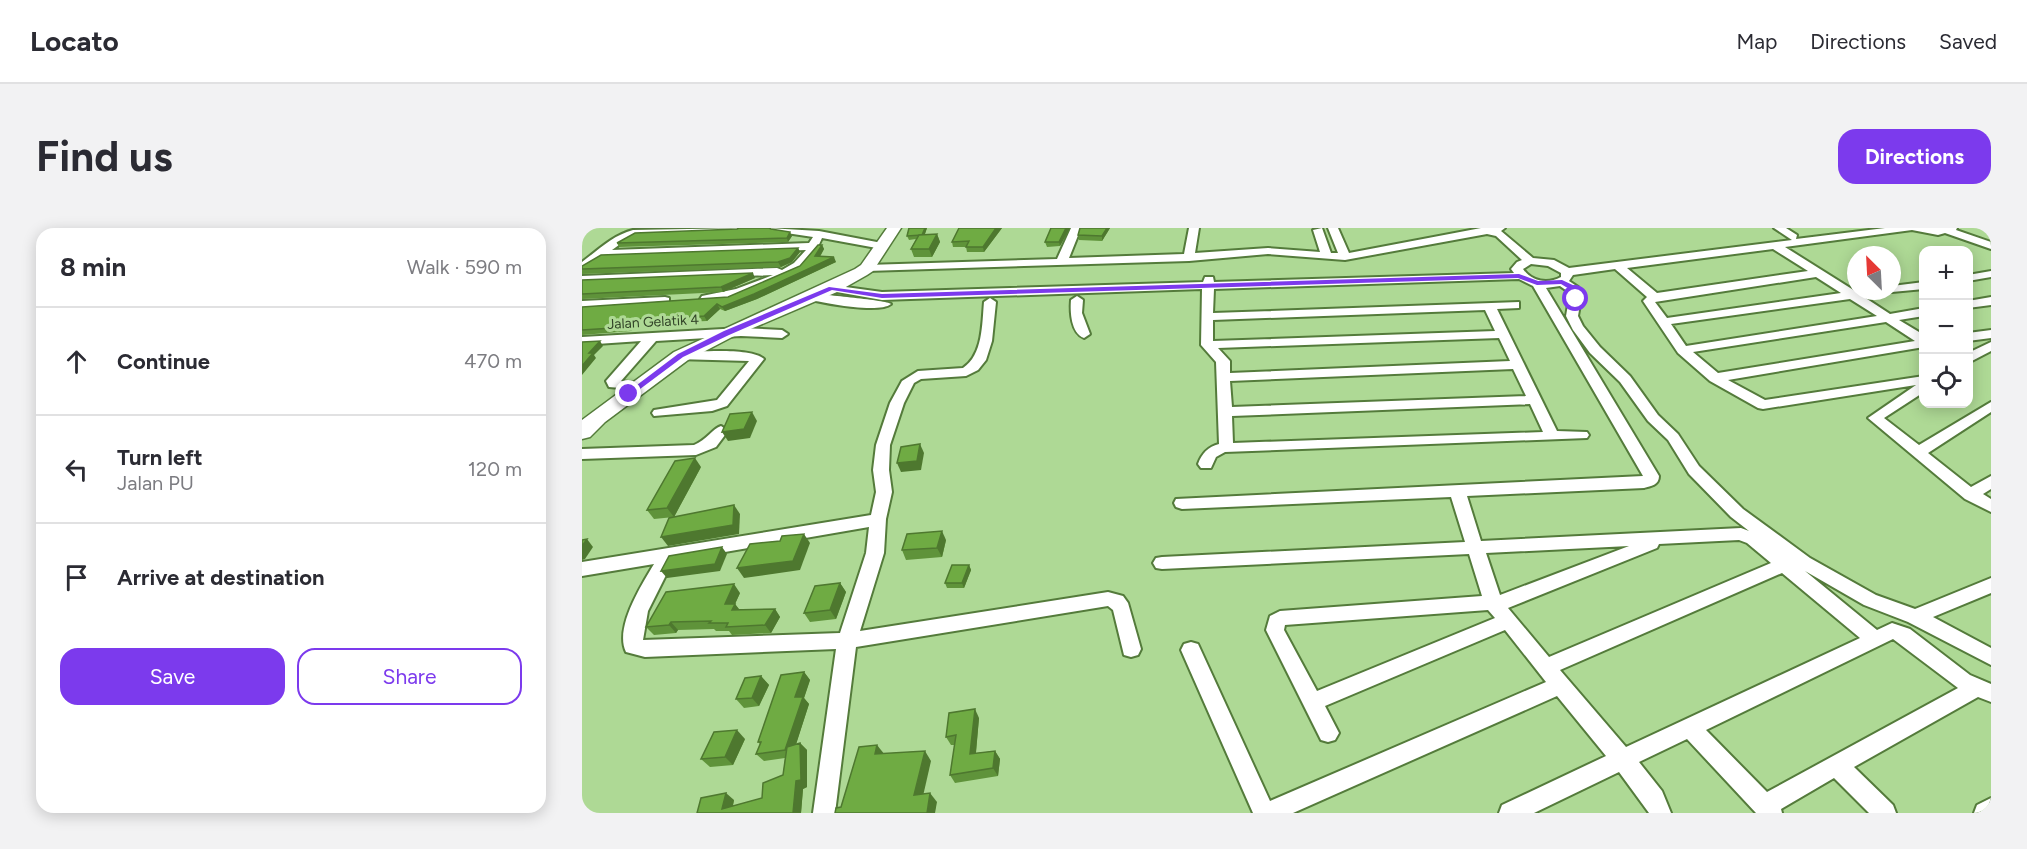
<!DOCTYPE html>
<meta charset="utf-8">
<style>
body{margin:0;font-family:Figtree,sans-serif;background:#f2f2f3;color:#2b2b33}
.controls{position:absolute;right:18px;top:18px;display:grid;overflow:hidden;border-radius:12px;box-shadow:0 3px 15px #0003}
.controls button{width:54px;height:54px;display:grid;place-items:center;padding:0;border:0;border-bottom:2px solid #e1e1e2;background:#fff;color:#2b2b33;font:30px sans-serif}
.compass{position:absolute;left:1265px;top:18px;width:54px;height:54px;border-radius:50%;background:#fff;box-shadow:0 3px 15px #0003;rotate:336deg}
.stop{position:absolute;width:18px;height:18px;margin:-14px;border:4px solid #7c3aed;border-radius:50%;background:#fff}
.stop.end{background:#7c3aed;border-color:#fff;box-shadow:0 2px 6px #0008}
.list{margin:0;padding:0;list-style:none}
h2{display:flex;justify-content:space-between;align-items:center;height:78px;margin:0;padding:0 24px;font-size:26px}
h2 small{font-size:20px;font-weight:400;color:#7c7c81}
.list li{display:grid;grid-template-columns:39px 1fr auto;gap:18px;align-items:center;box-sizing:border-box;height:108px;padding:0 24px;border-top:2px solid #e1e1e2}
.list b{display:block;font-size:22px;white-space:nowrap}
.list p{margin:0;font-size:20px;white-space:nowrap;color:#7c7c81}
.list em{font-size:20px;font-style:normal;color:#7c7c81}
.actions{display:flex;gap:12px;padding:18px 24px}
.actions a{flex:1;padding:14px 0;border:2px solid #7c3aed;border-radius:18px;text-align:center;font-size:21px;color:#7c3aed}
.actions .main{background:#7c3aed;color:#fff}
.icon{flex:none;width:33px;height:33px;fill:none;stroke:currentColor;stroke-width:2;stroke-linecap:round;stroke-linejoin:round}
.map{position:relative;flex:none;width:1409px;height:585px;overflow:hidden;border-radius:18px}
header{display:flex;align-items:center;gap:36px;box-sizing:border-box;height:84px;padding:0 30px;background:#fff;border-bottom:2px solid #e1e1e2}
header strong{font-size:28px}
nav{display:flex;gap:33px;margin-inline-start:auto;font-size:21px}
.intro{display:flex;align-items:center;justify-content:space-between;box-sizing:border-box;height:144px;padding:0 36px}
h1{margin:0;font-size:42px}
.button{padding:15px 27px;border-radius:18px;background:#7c3aed;color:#fff;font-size:21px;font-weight:700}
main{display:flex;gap:36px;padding:0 36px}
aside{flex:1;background:#fff;border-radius:18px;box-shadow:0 3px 15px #0003}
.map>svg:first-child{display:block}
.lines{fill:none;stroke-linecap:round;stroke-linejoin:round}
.street-casing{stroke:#547b3b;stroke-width:4}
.secondary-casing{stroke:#547b3b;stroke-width:3}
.street{fill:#fff;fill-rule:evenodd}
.secondary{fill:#fff;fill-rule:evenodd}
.wall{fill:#5f933a}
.shaded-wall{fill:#4e782f}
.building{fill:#6fab43;stroke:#4e782f;stroke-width:1.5}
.route{fill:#7c3aed}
.labels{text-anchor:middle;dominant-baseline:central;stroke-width:6;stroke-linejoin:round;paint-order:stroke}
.far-street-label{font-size:14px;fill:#314327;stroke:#aed995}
</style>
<header>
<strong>Locato</strong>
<nav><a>Map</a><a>Directions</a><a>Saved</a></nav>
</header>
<div class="intro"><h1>Find us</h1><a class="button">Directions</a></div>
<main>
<aside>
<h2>8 min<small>Walk · 590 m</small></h2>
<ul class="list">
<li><svg class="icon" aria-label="ahead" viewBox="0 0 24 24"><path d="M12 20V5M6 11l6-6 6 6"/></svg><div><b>Continue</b></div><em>470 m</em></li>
<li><svg class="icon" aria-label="left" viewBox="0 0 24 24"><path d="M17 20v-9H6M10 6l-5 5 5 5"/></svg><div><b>Turn left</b><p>Jalan PU</p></div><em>120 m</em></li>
<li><svg class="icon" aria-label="arrive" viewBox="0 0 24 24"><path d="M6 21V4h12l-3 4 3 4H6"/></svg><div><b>Arrive at destination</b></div></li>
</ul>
<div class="actions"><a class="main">Save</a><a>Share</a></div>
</aside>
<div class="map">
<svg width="1409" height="585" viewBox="0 0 1409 585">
<rect width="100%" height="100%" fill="#aed995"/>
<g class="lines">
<defs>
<g id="street">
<path d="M161 0 156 3 55 7 48 9 30 22 227 15 231 9 191 3 186 0 237 3 300 15 305 18 300 21 240 10C236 19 231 29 223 37 202 57 153 71 124 75L118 71 120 68 154 61 191 47 0 54V48L195 40 200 42 212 35 224 22 21 29 0 42V34C15 23 31 7 51 2Z"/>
<path d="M489 0H499L487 30 602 26 607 0H617L613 25 686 20 738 24 731 2 740 0 749 25H756L746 0H756L767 25 899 0H923L919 3 951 30 972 32 987 40 1210 12 1192 0H1204L1215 7 1214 11 1303 0H1375L1374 2 1409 14V21L1363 5 1356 7 1330 2 1203 19 1273 63H1305L1303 65 1282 69 1308 86 1342 80V88L1317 92 1342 107V119L1146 152 1183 172 1342 148V164L1302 190 1337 217 1409 174V184L1346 225 1389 259 1409 248V261L1401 266 1409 271V284L1383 271 1286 190 1334 157 1181 181 1176 180 1128 153 1096 125 1061 73 1065 69 1033 41 991 47 987 53 996 59 1000 65 996 88 1001 98 1018 119 1048 148 1076 187 1096 206 1117 238 1161 281 1228 330 1294 367 1333 381 1409 350V365L1351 389 1409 420V437L1326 394 1282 377 1223 343 1295 402 1310 395 1328 401 1388 447 1409 456V474L1396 469 1272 539 1311 577 1314 585H1287L1252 550 1199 581 1200 585H1174L1105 511 1057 534 1080 563 1089 585H1067L1037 544 952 585H917L920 577 1024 528 975 468 711 585H671L599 422 602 416 609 414 616 416 688 573 964 454 923 402 743 478 757 505 753 512 746 514 739 512 684 402 688 388 698 383 900 368 887 326 580 341 574 340 571 335 574 330 580 329 883 314 869 269 600 281 594 279 592 275 594 271 1061 248 951 58 937 51 632 61 631 85 937 74V80L915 81 975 203 1005 204 1007 207 1005 210 643 224 634 229 629 240H619L616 236C620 225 626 219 637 216L634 134 619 117 620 61 300 72 249 63 243 60 249 57 300 64 621 54 623 49H631L632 54 932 45 929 41 935 34 940 32 914 8 905 6 763 32 686 26 607 33 285 43 279 40 285 37 475 31ZM1191 21 1226 43 1075 65 1045 40ZM949 36 966 38 979 45V49C966 56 950 54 941 41ZM1234 49 1259 65 1085 90 1073 74ZM978 58 988 65 984 88 991 102 1008 125 1038 154 1066 193 1086 212 1107 246 1149 289 1167 303 1159 300 899 313 885 268 1062 260C1069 258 1077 257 1077 248L964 60ZM1268 71 1295 88 1104 118 1089 96ZM903 82 913 103 631 113V92ZM1304 94 1333 113 1136 145 1111 124ZM917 110 928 133 648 145V133L636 120ZM931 141 944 168 650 179 648 153ZM948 176 961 204 651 215 650 188ZM1157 312 1165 315 1189 335 967 429 926 380 1075 320 1077 316ZM1047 318 918 367 904 325ZM1200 345 1278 410 1044 519 978 442ZM906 382 913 390 735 463 702 402 703 397ZM1311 411 1376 460 1185 564 1124 502Z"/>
<path d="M1409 43V49L1386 53V47Z"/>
<path d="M1342 54V61L1310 64 1306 63H1310V58Z"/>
<path d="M229 65C241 67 305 72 309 76 297 86 241 75 225 71V67Z"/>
<path d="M495 68 501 72 500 85 508 106 502 110C489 105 488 84 489 72Z"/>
<path d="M83 69 87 70V76L0 81V73Z"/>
<path d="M1409 69V77L1386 80V73Z"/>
<path d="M408 70 414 74 410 113 404 132 396 142 384 148 339 151 332 155 322 175 308 217 307 242 310 264 304 291 302 325 278 403 526 364 541 368 546 375 559 421 556 427 549 429 542 427 531 382 526 378 274 419 253 585H231L254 421 63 429 44 424C32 400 60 356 72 336L0 348V334L289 287 294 264 291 242 294 217 308 175 320 153 336 143 381 140C401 127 400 96 402 74ZM287 299 284 325 258 405 61 412 66 383 91 333Z"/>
<path d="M159 100 200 102 206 106 200 110 159 108 74 113 39 153 61 156 63 159 61 162 27 159 24 153 59 113 0 117V109Z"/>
<path d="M1409 102V110L1386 113V105Z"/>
<path d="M1409 114V123L1386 135V125Z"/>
<path d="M99 124C118 124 168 119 182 131L145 178 130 183 72 188 70 185 72 182 135 172 167 133 94 131 92 128Z"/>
<path d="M139 198 146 203 134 219 114 227 0 231V221L112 217C125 212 130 201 139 198Z"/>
<path d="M1409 570V585H1392L1395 577Z"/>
</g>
<path id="secondary" d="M305 0H319L291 43 285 47 255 64 150 109 106 132 23 194 8 209 0 211V192L92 124 273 41 279 37Z"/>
</defs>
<use href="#street" class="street-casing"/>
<use href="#secondary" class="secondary-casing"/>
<use href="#street" class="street"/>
<use href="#secondary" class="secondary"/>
</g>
<g class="wall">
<path d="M327 0H345L343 6H355L358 14 350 29H332L329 21 334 11 327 12 325 8Z"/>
<path d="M377 0H420L402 24H385L384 19H371L370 14Z"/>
<path d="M469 0H488L478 18 465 19 463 14Z"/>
<path d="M498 0H528L520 13 497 12 496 7Z"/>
<path d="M189 1 210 8 206 14 37 19 35 15Z"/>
<path d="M240 17 242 21 238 29 254 34 175 71 143 83 138 81 125 93 57 96 49 103 0 107V79L146 69 218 38Z"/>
<path d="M216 20 218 24 210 34 199 39 0 46V38Z"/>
<path d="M173 50 141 64 0 71V52Z"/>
<path d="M119 239 92 289 72 291 65 282Z"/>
<path d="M364 312 360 329 324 332 320 322Z"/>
<path d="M387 337 389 342 382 360H365L363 355Z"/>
<path d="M258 355 264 364 254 391 228 394 222 385Z"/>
<path d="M158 365 153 376 157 381H193L198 389 189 405 150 407 147 403H134L132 401 96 402 94 405 72 407 64 399Z"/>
<path d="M222 444 228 452 222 470 227 476 214 516 218 515 225 522V559L221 561 219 585H115L152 572 151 578 180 570 201 547 203 530 182 533 174 526 178 516 176 514Z"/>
<path d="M179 448 187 457 177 478 162 480 154 471Z"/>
<path d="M397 490 394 525 413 523 418 531 416 548 373 555 368 547 373 517H369L364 509Z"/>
<path d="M163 511 151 537 128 539 119 531Z"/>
</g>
<g class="shaded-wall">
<path d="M343 0H345L341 11 340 7Z"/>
<path d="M414 0H420L402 24 401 19Z"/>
<path d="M484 0H488L478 18 477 14Z"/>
<path d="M525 0H528L520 13V8Z"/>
<path d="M208 4 210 8 206 14 205 10Z"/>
<path d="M355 6 358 14 350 29 347 21Z"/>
<path d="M240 17 242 21 235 33 233 28Z"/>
<path d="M216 20 218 24 210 34 199 39 196 34Z"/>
<path d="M252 29 254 34 175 71 143 83 140 79Z"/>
<path d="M171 45 173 50 141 64 139 59Z"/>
<path d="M135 76 138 81 125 93 122 88Z"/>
<path d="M54 91 57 96 49 103 46 99Z"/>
<path d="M18 113 21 118 12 127 14 130 0 147V138L7 125Z"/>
<path d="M170 184 175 193 168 210 146 213 140 204Z"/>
<path d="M338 216 342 225 339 242 319 244 315 235Z"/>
<path d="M113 230 119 239 92 289 85 280Z"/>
<path d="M152 277 158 286 157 306 86 318 79 309Z"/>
<path d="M360 303 364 312 360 329 355 320Z"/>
<path d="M222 306 228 315 218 342 162 350 155 340Z"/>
<path d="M5 311 11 319 3 331 0 332V318Z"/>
<path d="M140 319 145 326 138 343 85 350 79 343Z"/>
<path d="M387 337 389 342 382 360 380 355Z"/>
<path d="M258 355 264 364 254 391 248 382Z"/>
<path d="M152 356 158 365 153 376 159 384H150L143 376Z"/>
<path d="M193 381 198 389 189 405 183 397Z"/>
<path d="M89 394 96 402 94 405 87 397Z"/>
<path d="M222 444 228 452 222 470 227 476 210 529 203 522 213 469Z"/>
<path d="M179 448 187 457 177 478 170 470Z"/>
<path d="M393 481 397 490 393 534 388 526Z"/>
<path d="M155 502 163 511 151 537 143 529Z"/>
<path d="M218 515 225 522V559L221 561 219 585H211Z"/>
<path d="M295 517 303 527 293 526Z"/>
<path d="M343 523 349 533 339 577 332 567Z"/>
<path d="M413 523 418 531 416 548 411 540Z"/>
<path d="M144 565 152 572 149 585 140 581Z"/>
<path d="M348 565 355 574 353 585H345Z"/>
</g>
<g class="building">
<path d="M157 0H187L189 1 208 4 205 10 35 15 53 5 155 1Z"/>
<path d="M327 0H343L340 7 325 8Z"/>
<path d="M377 0H414L401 19H384L387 13 370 14Z"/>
<path d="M469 0H484L477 14H463Z"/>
<path d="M498 0H525L520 8 496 7Z"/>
<path d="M355 6 347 21H329L337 7Z"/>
<path d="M236 17H240L233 28 252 29 172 66 140 79 135 76 122 88 54 91 46 99 0 102V79L146 69 218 38Z"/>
<path d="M216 20 208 30 196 34 0 41V38L19 27Z"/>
<path d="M171 45 139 59 0 66V52Z"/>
<path d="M18 113 7 125H11L0 138V114Z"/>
<path d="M170 184 162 201 140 204 148 186Z"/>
<path d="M338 216 335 233 315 235 319 219Z"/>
<path d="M113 230 85 280 65 282 93 233Z"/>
<path d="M152 277 151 297 79 309 87 290Z"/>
<path d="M360 303 355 320 320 322 325 306Z"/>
<path d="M222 306 211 333 155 340 168 316 198 313 200 308Z"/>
<path d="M5 311 0 318V312Z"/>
<path d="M140 319 133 336 79 343 87 328Z"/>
<path d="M370 337H387L380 355H363Z"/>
<path d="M258 355 248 382 222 385 233 358Z"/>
<path d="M152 356 143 376H153L150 382 193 381 183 397 144 399 146 395H127L129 393 89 394 87 397 64 399 84 364Z"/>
<path d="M222 444 213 469H221L203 522 174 526 179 514H176L199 447Z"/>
<path d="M179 448 170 470 154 471 163 450Z"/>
<path d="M393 481 388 526 413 523 411 540 368 547 374 507 364 509 367 485Z"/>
<path d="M155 502 143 529 119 531 132 504Z"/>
<path d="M218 515 219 552 214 553 211 585H115L119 570 144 565 140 581 180 570 181 555 201 547 205 519Z"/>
<path d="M295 517 293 526 343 523 332 567 348 565 345 585H253L254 580 259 579 277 519Z"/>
</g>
<path class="route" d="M937 46 956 53 980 52 995 59 997 71 991 73 989 62 979 56 955 57 936 50 300 70 250 62 147 107 101 129 50 167 43 166 96 126 142 103 247 59 300 66Z"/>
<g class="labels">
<g class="far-street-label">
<text transform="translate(71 94) rotate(-3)">Jalan Gelatik 4</text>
</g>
</g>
</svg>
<div class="controls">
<button>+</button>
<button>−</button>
<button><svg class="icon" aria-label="locate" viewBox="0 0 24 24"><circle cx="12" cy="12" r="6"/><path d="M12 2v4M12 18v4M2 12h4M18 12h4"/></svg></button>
</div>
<svg class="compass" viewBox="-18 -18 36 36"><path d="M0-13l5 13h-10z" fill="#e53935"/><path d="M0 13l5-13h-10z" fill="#7c7c81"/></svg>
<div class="stop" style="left:994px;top:71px"></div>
<div class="stop end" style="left:47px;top:166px"></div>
</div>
</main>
